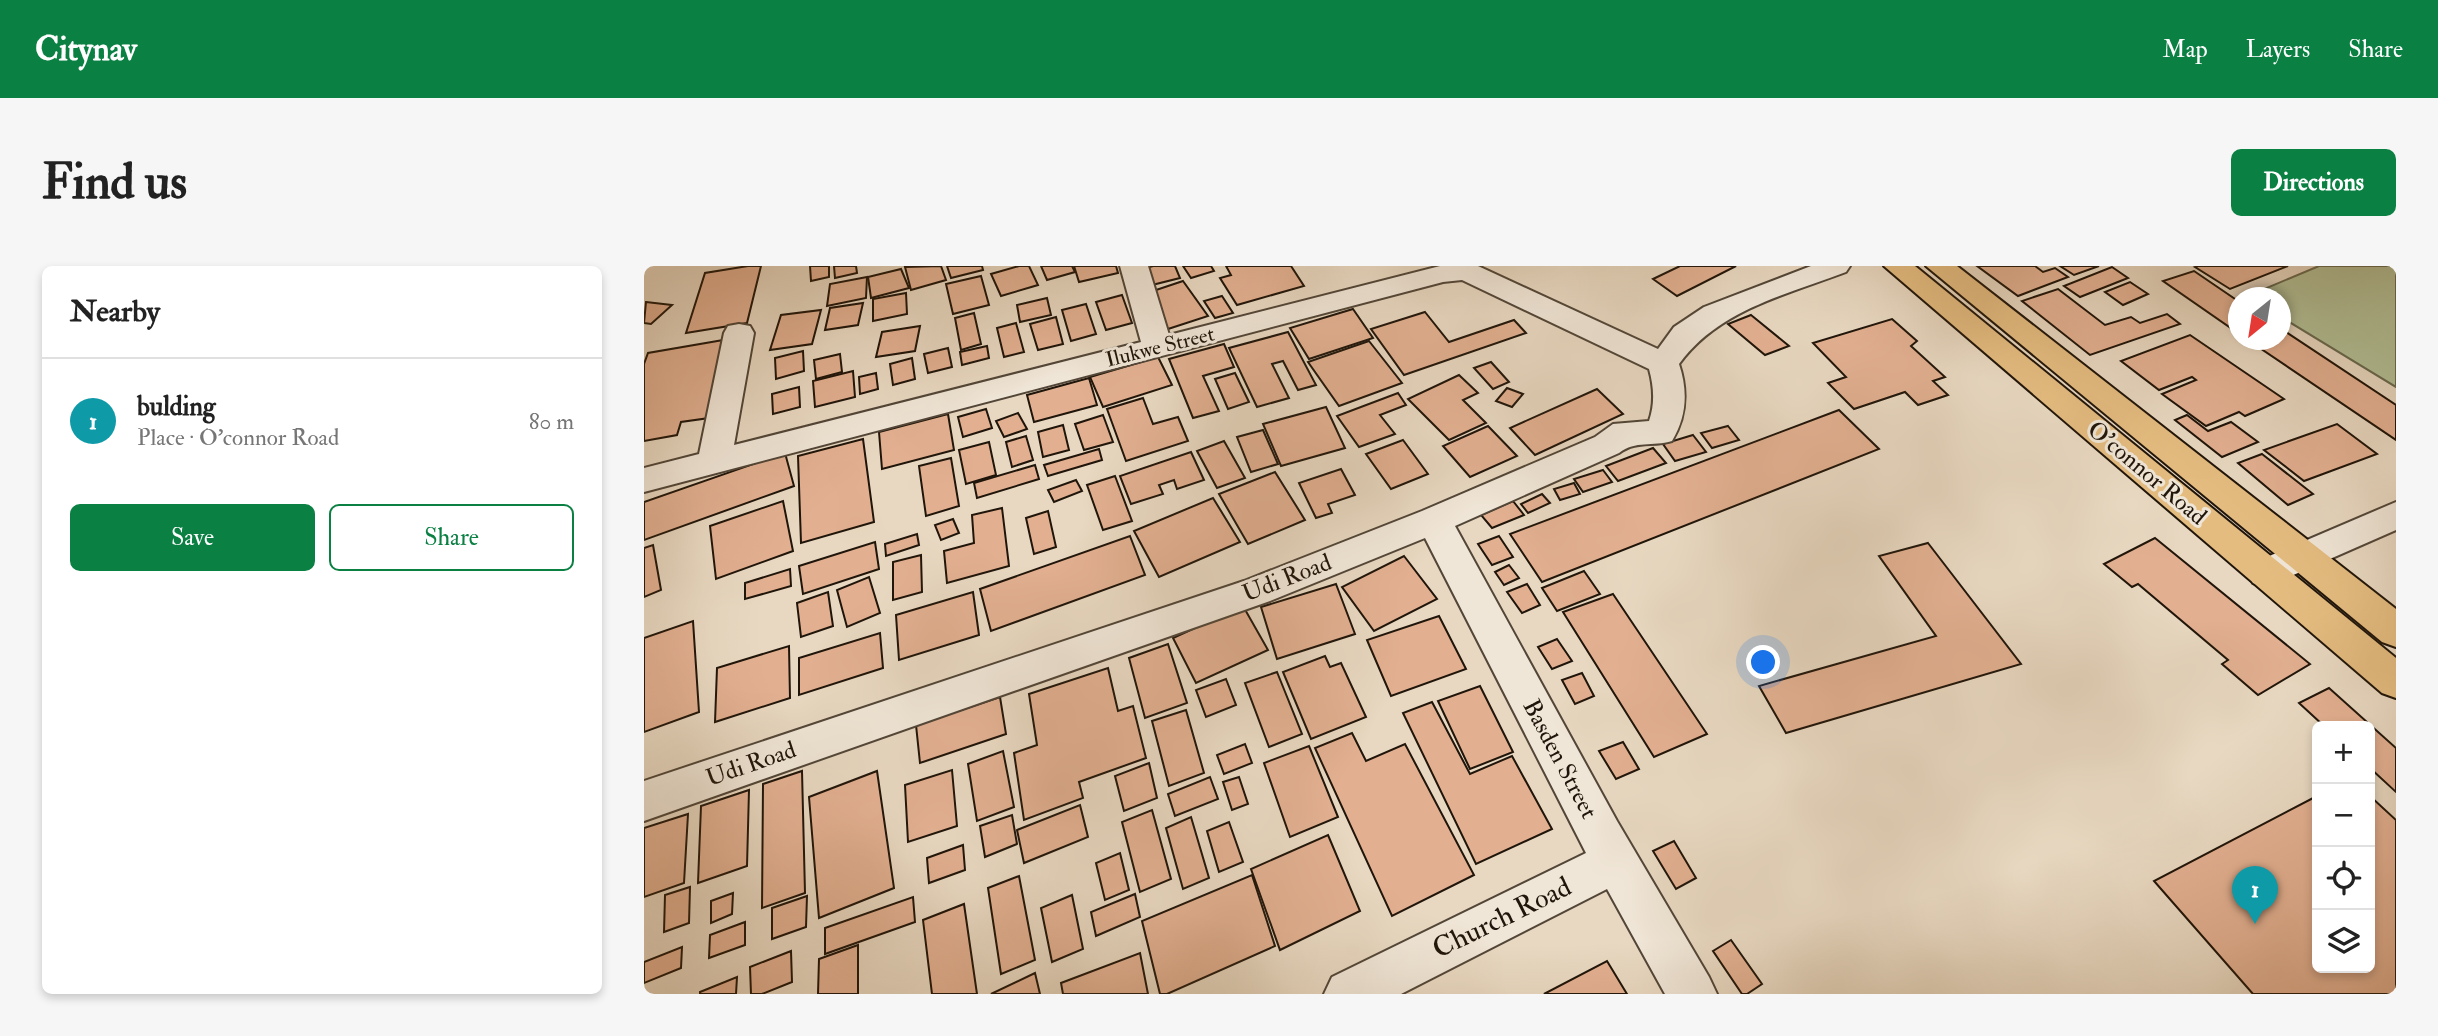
<!DOCTYPE html>
<meta charset="utf-8">
<style>
body{margin:0;font-family:"IM FELL Double Pica",serif;background:#f6f6f6;color:#222}
.controls{position:absolute;right:21px;bottom:21px;display:grid;overflow:hidden;border-radius:10px;box-shadow:0 4px 10px #0003}
.controls button{width:63px;height:63px;display:grid;place-items:center;padding:0;border:0;border-bottom:2px solid #e0e0e0;background:#fff;color:#222;font:35px sans-serif}
.compass{position:absolute;left:1584px;top:21px;width:63px;height:63px;border-radius:50%;background:#fff;box-shadow:0 4px 10px #0003;rotate:210deg}
.you{position:absolute;left:1120px;top:397px;width:24px;height:24px;margin:-18px;border:5px solid #fff;border-radius:50%;background:#1a73e8;box-shadow:0 0 0 10px #1a73e833}
.badge{display:grid;place-items:center;width:46px;height:46px;border-radius:50%;background:#0b8043;color:#fff;font-size:23px;font-weight:700}
.pin{position:absolute;translate:-50% -58px;filter:drop-shadow(0 2px 4px #0008)}
.pin::after{content:'';position:absolute;top:37px;width:24px;height:21px;background:inherit;clip-path:polygon(0 0,100% 0,50% 100%)}
.list{margin:0;padding:0;list-style:none}
h2{display:flex;justify-content:space-between;align-items:center;height:91px;margin:0;padding:0 28px;font-size:30px}
h2 small{font-size:23px;font-weight:400;color:#767676}
.list li{display:grid;grid-template-columns:46px 1fr auto;gap:21px;align-items:center;box-sizing:border-box;height:126px;padding:0 28px;border-top:2px solid #e0e0e0}
.list b{display:block;font-size:26px;white-space:nowrap}
.list p{margin:0;font-size:23px;white-space:nowrap;color:#767676}
.list em{font-size:23px;font-style:normal;color:#767676}
.actions{display:flex;gap:14px;padding:21px 28px}
.actions a{flex:1;padding:16px 0;border:2px solid #0b8043;border-radius:10px;text-align:center;font-size:24px;color:#0b8043}
.actions .main{background:#0b8043;color:#fff}
.icon{flex:none;width:38px;height:38px;fill:none;stroke:currentColor;stroke-width:2;stroke-linecap:round;stroke-linejoin:round}
.map{position:relative;flex:none;width:1752px;height:728px;overflow:hidden;border-radius:10px}
header{display:flex;align-items:center;gap:42px;box-sizing:border-box;height:98px;padding:0 35px;background:#0b8043;color:#fff}
header strong{font-size:33px}
nav{display:flex;gap:38px;margin-inline-start:auto;font-size:24px}
.intro{display:flex;align-items:center;justify-content:space-between;box-sizing:border-box;height:168px;padding:0 42px}
h1{margin:0;font-size:49px}
.button{padding:18px 32px;border-radius:10px;background:#0b8043;color:#fff;font-size:24px;font-weight:700}
main{display:flex;gap:42px;padding:0 42px}
aside{flex:1;background:#fff;border-radius:10px;box-shadow:0 4px 10px #0003}
.map>svg:first-child{display:block}
.green{fill:#b2bf96;stroke:#696a50;stroke-width:2}
.building{fill:#e2b091;stroke:#20150a;stroke-width:2}
.lines{fill:none;stroke-linecap:round;stroke-linejoin:round}
.minor-casing{stroke:#524638;stroke-width:4}
.major-casing{stroke:#20150a;stroke-width:4}
.minor{fill:#f0e6d7;fill-rule:evenodd}
.major{fill:#e4bc80;fill-rule:evenodd}
.labels{text-anchor:middle;dominant-baseline:central;stroke-width:6;stroke-linejoin:round;paint-order:stroke}
.far-street-label{font-size:21px;fill:#20150a;stroke:#f0e6d7}
.street-label{font-size:24px;fill:#20150a;stroke:#f0e6d7}
.near-street-label{font-size:28px;fill:#20150a;stroke:#f0e6d7}
</style>
<header>
<strong>Citynav</strong>
<nav><a>Map</a><a>Layers</a><a>Share</a></nav>
</header>
<div class="intro"><h1>Find us</h1><a class="button">Directions</a></div>
<main>
<aside>
<h2>Nearby<small></small></h2>
<ul class="list">
<li><span class="badge" style="background:#0f9aa8">1</span><div><b>bulding</b><p>Place · O'connor Road</p></div><em>80 m</em></li>
</ul>
<div class="actions"><a class="main">Save</a><a>Share</a></div>
</aside>
<div class="map">
<svg width="1752" height="728" viewBox="0 0 1752 728">
<rect width="100%" height="100%" fill="#e8d8c1"/>
<filter id="stains"><feTurbulence type="fractalNoise" baseFrequency=".00286" numOctaves="4"/><feColorMatrix values="0 0 0 0 .2 0 0 0 0 .09 0 0 0 0 .02 0 0 0 .5 -.17"/></filter>
<radialGradient id="worn" r=".72"><stop offset=".6" stop-color="#630" stop-opacity="0"/><stop offset="1" stop-color="#630" stop-opacity=".3"/></radialGradient>
<path class="green" d="M1675 0H1752V121L1637 51 1636 32 1607 31 1606 29Z"/>
<g class="building">
<path d="M104 0H117L103 57 42 67 61 7Z"/>
<path d="M166 0H185V11L167 15Z"/>
<path d="M190 0H212L213 7 191 12Z"/>
<path d="M297 0 302 14 267 24 261 1Z"/>
<path d="M303 0H338L339 4 307 12Z"/>
<path d="M375 0H385L394 19 357 30 347 8Z"/>
<path d="M397 0H428L431 6 403 14Z"/>
<path d="M430 0H472L474 7 435 16Z"/>
<path d="M509 0H531L536 12 508 19 502 2Z"/>
<path d="M539 0H567L570 5 547 12Z"/>
<path d="M582 0H647L660 20 593 39 576 12 587 9Z"/>
<path d="M1036 0H1092L1033 30 1009 13Z"/>
<path d="M1333 0H1391L1399 6 1411 2 1424 11 1374 30Z"/>
<path d="M1416 0H1455L1430 9Z"/>
<path d="M1644 0 1586 23 1551 1 1554 0Z"/>
<path d="M1468 1 1484 12 1436 31 1420 20Z"/>
<path d="M257 3 265 22 227 32 224 11Z"/>
<path d="M1550 5 1594 35V67L1519 15Z"/>
<path d="M337 10 345 39 309 48 302 18Z"/>
<path d="M223 11 222 32 183 40 186 18Z"/>
<path d="M539 15 564 50 524 63 500 28Z"/>
<path d="M1486 16 1504 28 1479 39 1461 26Z"/>
<path d="M1414 23 1461 59 1487 51 1496 57 1523 48 1536 58 1446 89 1378 35Z"/>
<path d="M262 27 263 48 229 55V33Z"/>
<path d="M478 29 488 57 462 64 452 36Z"/>
<path d="M578 30 589 47 571 52 560 35Z"/>
<path d="M403 32 407 49 376 56 373 39Z"/>
<path d="M2 36 28 39 7 58 0 57Z"/>
<path d="M219 37 214 59 181 64 186 42Z"/>
<path d="M442 38 452 68 427 75 418 44Z"/>
<path d="M709 43 729 72 665 93 646 62Z"/>
<path d="M177 44 168 78 126 84 137 49Z"/>
<path d="M781 46 805 76 870 54 882 67 760 109 727 63Z"/>
<path d="M330 47 337 78 317 84 311 52Z"/>
<path d="M1107 49 1145 80 1121 89 1084 58Z"/>
<path d="M412 51 419 78 394 84 386 58Z"/>
<path d="M1248 53 1273 75 1267 80 1301 111 1289 115 1304 129 1274 139 1261 126 1210 143 1184 117 1202 111 1169 77Z"/>
<path d="M372 57 380 86 360 91 353 62Z"/>
<path d="M276 60 271 85 232 91 238 66Z"/>
<path d="M1636 62 1752 139V174L1604 74H1636Z"/>
<path d="M644 66 672 119 654 124 639 95 628 98 645 132 613 141 585 82Z"/>
<path d="M1546 69 1640 133 1601 150 1595 146 1562 160 1518 128 1552 114 1548 111 1515 124 1477 95Z"/>
<path d="M85 73 65 152 37 156 33 169 0 175V98L4 87Z"/>
<path d="M725 75 758 117 695 140 664 96Z"/>
<path d="M580 78 590 101 559 110 575 145 549 152 525 93Z"/>
<path d="M343 80 345 92 318 99 316 86Z"/>
<path d="M304 82 308 101 284 107 280 88Z"/>
<path d="M159 85 160 105 132 113 131 92Z"/>
<path d="M196 88 198 106 172 113 170 94Z"/>
<path d="M514 91 528 119 459 141 446 111Z"/>
<path d="M268 92 271 113 249 119 246 98Z"/>
<path d="M847 96 865 116 849 123 830 102Z"/>
<path d="M209 105 211 131 171 141 169 115Z"/>
<path d="M232 107 234 123 216 128 215 111Z"/>
<path d="M591 107 605 136 584 143 571 113Z"/>
<path d="M815 109 834 127 819 134 842 157 805 174 764 133Z"/>
<path d="M445 112 453 139 390 156 383 129Z"/>
<path d="M155 121 156 141 129 148 128 128Z"/>
<path d="M863 122 879 128 868 141 852 135Z"/>
<path d="M953 123 979 148 891 189 866 162Z"/>
<path d="M754 127 762 139 736 149 751 168 715 181 693 150Z"/>
<path d="M499 132 509 158 534 151 544 175 482 195 463 143Z"/>
<path d="M682 141 701 182 637 200 619 158Z"/>
<path d="M342 143 348 162 319 171 314 151Z"/>
<path d="M1195 144 1235 183 898 316 866 268Z"/>
<path d="M374 147 383 163 360 171 352 155Z"/>
<path d="M304 148 310 184 238 203 235 166Z"/>
<path d="M459 149 469 176 440 184 431 158Z"/>
<path d="M1543 149 1564 165 1587 156 1614 176 1578 191 1531 154Z"/>
<path d="M1693 158 1733 188 1660 215 1620 184Z"/>
<path d="M419 159 425 184 399 191 394 166Z"/>
<path d="M844 160 873 190 826 211 799 180Z"/>
<path d="M1084 160 1095 174 1068 182 1057 167Z"/>
<path d="M619 164 634 198 607 206 593 171Z"/>
<path d="M1049 169 1062 186 1031 195 1019 178Z"/>
<path d="M382 170 389 194 368 201 362 176Z"/>
<path d="M219 173 230 256 157 277 154 190Z"/>
<path d="M759 174 784 208 747 223 722 188Z"/>
<path d="M580 175 601 212 573 222 553 185Z"/>
<path d="M345 176 352 209 322 218 315 184Z"/>
<path d="M1009 182 1022 197 974 215 962 200Z"/>
<path d="M455 183 458 194 404 210 400 199Z"/>
<path d="M547 186 560 214 533 223 530 214 515 219 519 228 487 238 476 210Z"/>
<path d="M141 187 150 220 0 274V236Z"/>
<path d="M1618 188 1669 228 1644 239 1594 197Z"/>
<path d="M307 192 315 240 282 250 275 200Z"/>
<path d="M391 199 395 213 333 232 330 217Z"/>
<path d="M697 203 711 229 684 238 688 247 672 252 655 217Z"/>
<path d="M959 204 968 216 939 226 930 213Z"/>
<path d="M631 206 661 254 604 278 575 228Z"/>
<path d="M471 210 488 255 459 264 443 219Z"/>
<path d="M432 214 438 225 410 236 404 224Z"/>
<path d="M930 217 936 228 916 234 910 223Z"/>
<path d="M898 228 906 237 884 247 877 238Z"/>
<path d="M569 232 596 276 515 311 490 265Z"/>
<path d="M139 235 149 285 72 313 66 260Z"/>
<path d="M869 235 880 249 848 262 837 249Z"/>
<path d="M358 242 365 300 303 317 300 285 330 277 328 249Z"/>
<path d="M404 245 412 281 390 288 382 252Z"/>
<path d="M309 253 315 267 297 274 291 259Z"/>
<path d="M273 268 275 279 242 290 241 278Z"/>
<path d="M486 270 501 309 347 365 336 323Z"/>
<path d="M855 270 869 291 848 299 834 278Z"/>
<path d="M1511 272 1666 398 1614 429 1578 398 1584 394 1494 318 1488 321 1460 298Z"/>
<path d="M231 276 235 303 159 328 155 300Z"/>
<path d="M1284 277 1377 398 1142 467 1115 420 1292 370 1235 290Z"/>
<path d="M9 279 17 324 0 331V282Z"/>
<path d="M277 289 278 326 249 334V296Z"/>
<path d="M760 290 793 333 730 365 698 321Z"/>
<path d="M865 299 875 312 860 319 851 306Z"/>
<path d="M146 303 147 320 101 333V317Z"/>
<path d="M940 305 956 328 913 345 898 322Z"/>
<path d="M225 311 236 347 203 361 193 324Z"/>
<path d="M692 318 711 368 633 393 617 341Z"/>
<path d="M883 318 896 339 878 347 863 326Z"/>
<path d="M184 326 189 360 157 371 153 337Z"/>
<path d="M329 326 335 369 255 394 252 349Z"/>
<path d="M969 328 1063 468 1010 491 919 346Z"/>
<path d="M599 340 624 384 552 417 529 372Z"/>
<path d="M795 350 822 403 747 430 723 374Z"/>
<path d="M49 355 55 446 0 466V372Z"/>
<path d="M236 367 239 402 155 429V392Z"/>
<path d="M913 373 928 395 908 403 894 381Z"/>
<path d="M524 378 543 437 501 452 485 392Z"/>
<path d="M145 380 146 432 71 456 73 402Z"/>
<path d="M681 390 686 401 697 397 722 451 667 473 639 406Z"/>
<path d="M464 402 474 445 489 440 502 492 435 516 439 532 380 554 370 487 393 479 385 428Z"/>
<path d="M633 406 658 468 625 481 601 417Z"/>
<path d="M938 407 950 430 931 438 918 414Z"/>
<path d="M582 413 592 439 562 451 552 424Z"/>
<path d="M836 420 869 486 826 503 794 435Z"/>
<path d="M1685 422 1752 482V526L1726 502V460H1680L1655 437Z"/>
<path d="M356 431 362 468 276 497 272 459Z"/>
<path d="M788 436 826 508 868 490 908 563 832 598 759 447Z"/>
<path d="M542 444 560 507 525 520 508 455Z"/>
<path d="M708 467 722 495 761 478 830 609 748 650 671 482Z"/>
<path d="M979 476 995 503 972 513 955 485Z"/>
<path d="M601 478 608 497 580 508 573 489Z"/>
<path d="M665 480 694 551 646 571 620 497Z"/>
<path d="M359 485 370 541 333 555 324 498Z"/>
<path d="M505 497 513 532 480 545 471 510Z"/>
<path d="M308 504 313 560 264 576 261 519Z"/>
<path d="M158 505 161 627 118 642 119 518Z"/>
<path d="M233 505 250 622 175 652 165 531Z"/>
<path d="M566 511 574 533 531 550 524 528Z"/>
<path d="M595 511 604 538 588 544 579 516Z"/>
<path d="M105 524 103 600 54 617 57 540Z"/>
<path d="M1673 530V702H1726V530L1752 554V728H1609L1510 615Z"/>
<path d="M436 539 444 571 380 597 373 564Z"/>
<path d="M508 544 527 613 496 626 478 556Z"/>
<path d="M44 548 40 617 0 631V562Z"/>
<path d="M368 549 373 578 341 591 336 560Z"/>
<path d="M547 551 565 612 539 623 522 562Z"/>
<path d="M585 556 599 596 575 606 563 565Z"/>
<path d="M684 569 716 645 636 684 607 603Z"/>
<path d="M1030 575 1052 612 1032 623 1009 585Z"/>
<path d="M319 579 321 604 285 617 283 592Z"/>
<path d="M476 587 485 624 461 634 452 597Z"/>
<path d="M608 609 631 680 523 728H516L498 655Z"/>
<path d="M375 610 391 694 357 708 344 622Z"/>
<path d="M46 621 45 657 20 666 21 629Z"/>
<path d="M89 627 88 648 67 657V635Z"/>
<path d="M491 628 496 651 452 670 447 646Z"/>
<path d="M428 629 439 683 408 696 397 642Z"/>
<path d="M163 630 162 661 128 673V642Z"/>
<path d="M269 631 271 656 181 688V662Z"/>
<path d="M320 638 333 728H288L279 654Z"/>
<path d="M101 656V679L65 692 66 669Z"/>
<path d="M1087 674 1118 718 1103 728H1098L1069 685Z"/>
<path d="M214 679V728H174L175 693Z"/>
<path d="M38 681 37 702 0 717V696Z"/>
<path d="M147 685 148 716 118 728H107L106 701Z"/>
<path d="M496 687 504 728H419L417 717Z"/>
<path d="M963 695 983 728H900Z"/>
<path d="M391 707 396 728H347Z"/>
<path d="M93 711 92 728H56V726Z"/>
</g>
<g class="lines">
<defs>
<g id="minor">
<path d="M476 0H504L525 69 796 0H834L1014 83 1030 61 1060 41 1167 0H1206L1202 6C1141 29 1074 44 1035 98 1044 125 1043 150 1028 175 1008 181 992 174 975 187L811 260 973 555 1065 711 1073 728H1021L963 623 757 728H680L688 711 942 587 781 272 626 335 0 555V515L600 315 778 245 951 171 969 158 1005 155C1011 138 1010 121 1005 103L818 14 799 16 0 226V202L55 188 80 67 84 60 95 58 106 60 110 67 90 179 497 76Z"/>
<path d="M1752 236V264L1622 321 1609 317 1604 307 1609 297Z"/>
</g>
<g id="major">
<path d="M1240 0H1271L1752 392V432L1738 427Z"/>
<path d="M1282 0H1313L1752 343V381L1738 376Z"/>
</g>
</defs>
<use href="#minor" class="minor-casing"/>
<use href="#major" class="major-casing"/>
<use href="#minor" class="minor"/>
<use href="#major" class="major"/>
</g>
<g class="labels">
<g class="far-street-label">
<text transform="translate(516 81) rotate(-14)">Ilukwe Street</text>
</g>
<g class="street-label">
<text transform="translate(1503 207) rotate(40)">O'connor Road</text>
<text transform="translate(643 312) rotate(-21)">Udi Road</text>
<text transform="translate(916 493) rotate(62)">Basden Street</text>
<text transform="translate(107 498) rotate(-19)">Udi Road</text>
</g>
<g class="near-street-label">
<text transform="translate(858 652) rotate(-26)">Church Road</text>
</g>
</g>
<rect width="100%" height="100%" filter="url(#stains)"/>
<rect width="100%" height="100%" fill="url(#worn)"/>
</svg>
<div class="controls">
<button>+</button>
<button>−</button>
<button><svg class="icon" aria-label="locate" viewBox="0 0 24 24"><circle cx="12" cy="12" r="6"/><path d="M12 2v4M12 18v4M2 12h4M18 12h4"/></svg></button>
<button><svg class="icon" aria-label="layers" viewBox="0 0 24 24"><path d="M12 4l9 5-9 5-9-5zM3 14l9 5 9-5"/></svg></button>
</div>
<svg class="compass" viewBox="-18 -18 36 36"><path d="M0-13l5 13h-10z" fill="#e53935"/><path d="M0 13l5-13h-10z" fill="#767676"/></svg>
<div class="you"></div>
<div class="pin badge" style="left:1611px;top:658px;background:#0f9aa8">1</div>
</div>
</main>
